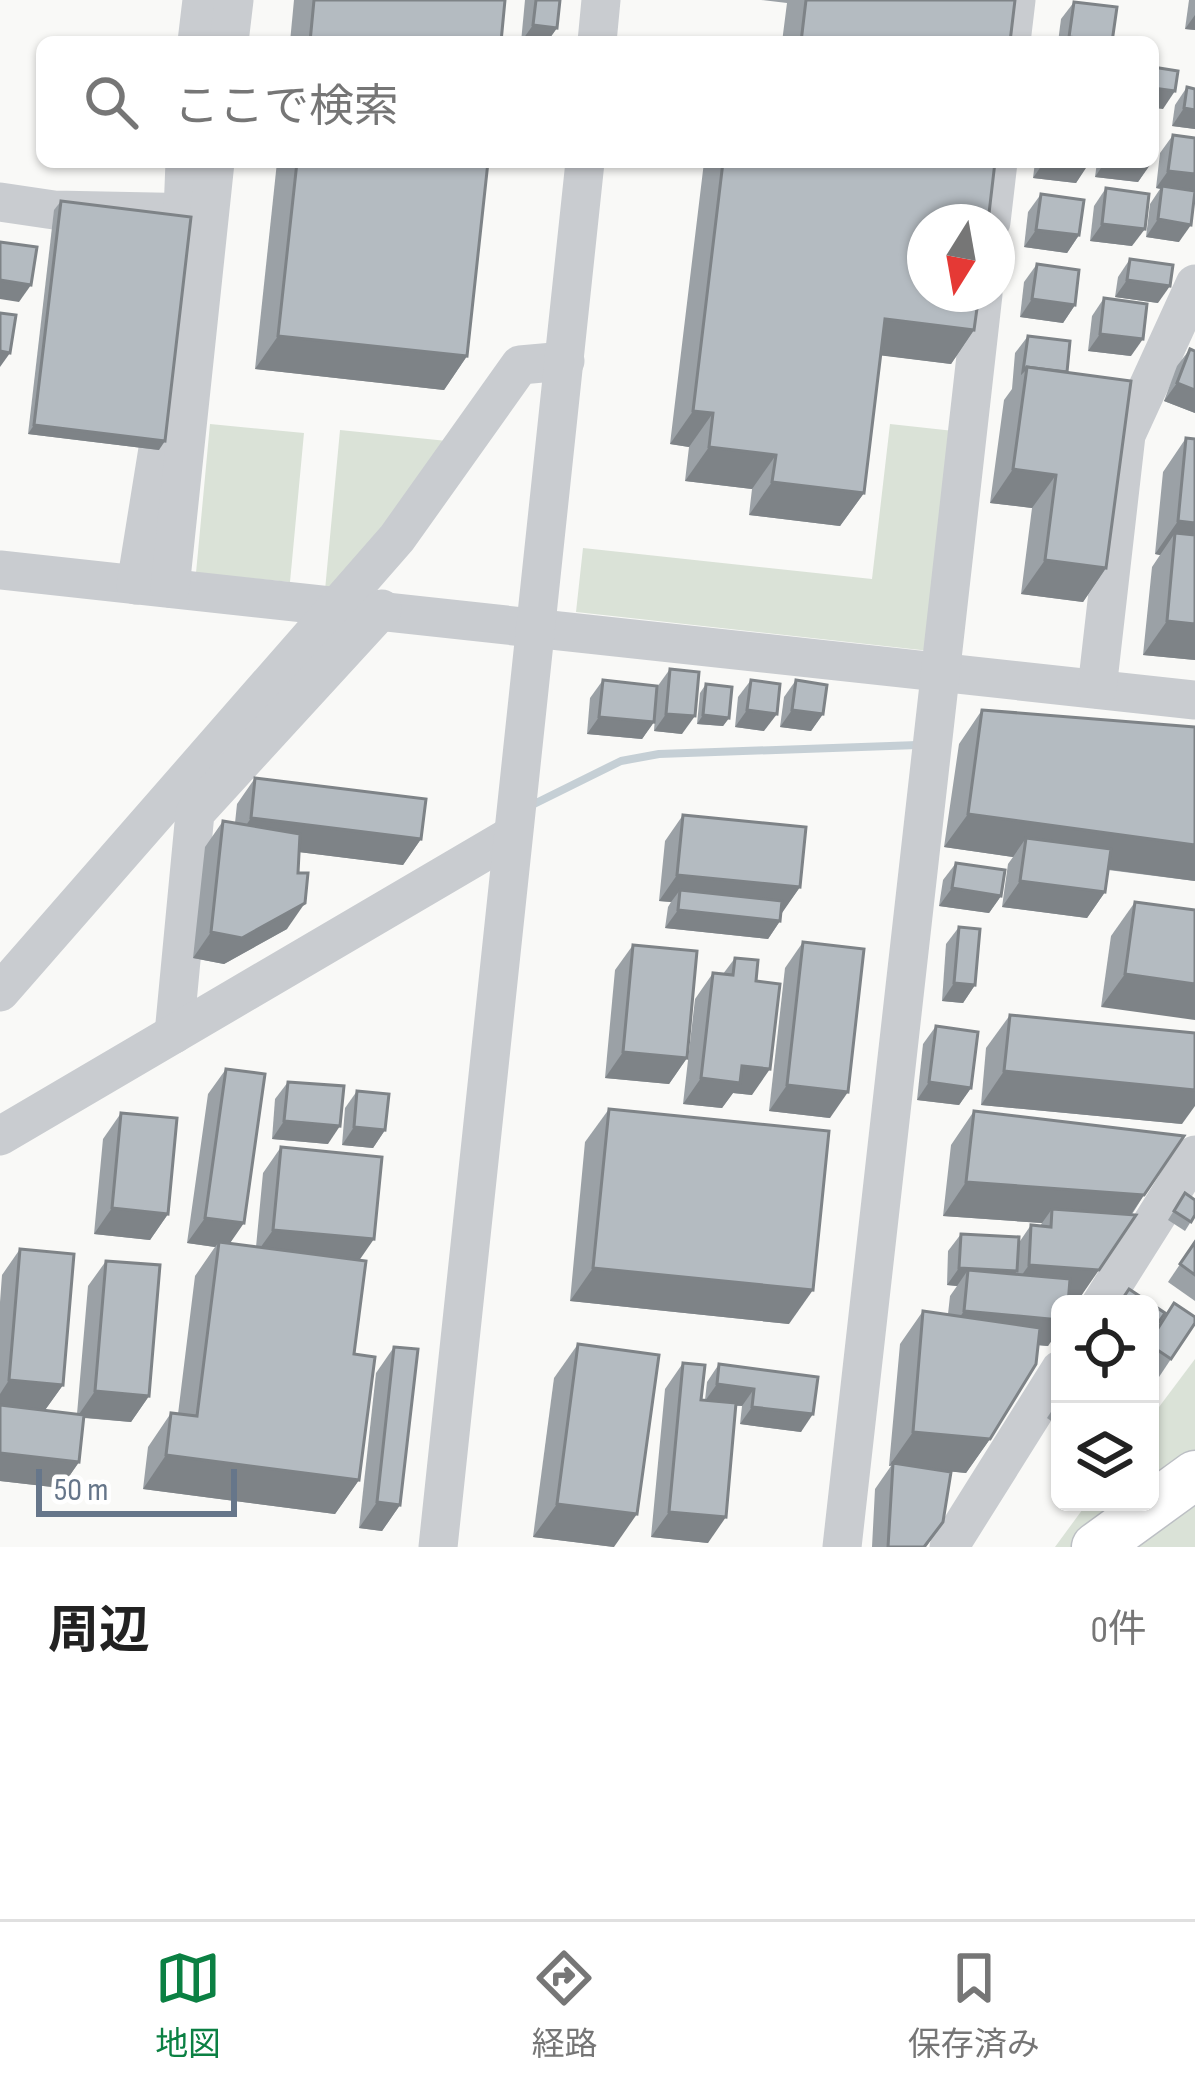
<!DOCTYPE html>
<html lang="ja">
<meta charset="utf-8">
<style>
body{margin:0;font-family:"Sofia Sans Condensed","Noto Sans JP",sans-serif;background:#f6f6f6;color:#222}
.controls{position:absolute;right:36px;bottom:36px;display:grid;overflow:hidden;border-radius:18px;box-shadow:0 3px 9px #0004}
.controls button{width:108px;height:108px;display:grid;place-items:center;padding:0;border:0;border-bottom:3px solid #e0e0e0;background:#fff;color:#222;font:60px sans-serif}
.compass{position:absolute;left:907px;top:204px;width:108px;height:108px;border-radius:50%;background:#fff;box-shadow:0 3px 9px #0004;rotate:191deg}
.scale{position:absolute;left:36px;bottom:30px;width:201px;box-sizing:border-box;padding-left:12px;border:6px solid #66768a;border-top:0;font-size:33px;line-height:42px;white-space:nowrap;color:#66768a;-webkit-text-stroke:9px #fff;paint-order:stroke}
.list{margin:0;padding:0;list-style:none}
h2{display:flex;justify-content:space-between;align-items:center;height:156px;margin:0;padding:0 48px;font-size:51px}
h2 small{font-size:39px;font-weight:400;color:#767676}
.icon{flex:none;width:66px;height:66px;fill:none;stroke:currentColor;stroke-width:2;stroke-linecap:round;stroke-linejoin:round}
.map{position:relative;flex:none;width:1195px;height:1547px;overflow:hidden}
.search{position:absolute;background:#fff;box-shadow:0 3px 9px #0004;left:36px;right:36px;top:36px;height:132px;display:flex;align-items:center;gap:30px;box-sizing:border-box;padding:0 42px;border-radius:18px;color:#767676;font-size:45px}
.sheet{height:372px;background:#fff}
nav{display:flex;justify-content:space-around;align-items:center;box-sizing:border-box;height:168px;border-top:3px solid #e0e0e0;background:#fff;font-size:33px;color:#767676}
nav a{display:grid;justify-items:center;gap:6px}
nav .on{color:#0b8043}
.map>svg:first-child{display:block}
.green{fill:#dae2d7}
.lines{fill:none;stroke-linecap:round;stroke-linejoin:round}
.stream{stroke:#c5cfd5;stroke-width:8}
.major-casing{stroke:#bcbfc4;stroke-width:51}
.minor{stroke:#c9ccd0;stroke-width:39}
.major{stroke:#fff;stroke-width:48}
.wall{fill:#9ba1a6}
.shaded-wall{fill:#7e8387}
.building{fill:#b4bbc1;stroke:#7e8387;stroke-width:3}
</style>
<div class="map">
<svg width="1195" height="1547" viewBox="0 0 1195 1547">
<rect width="100%" height="100%" fill="#f9f9f7"/>
<g class="green">
<path d="M210 424 304 433 290 582 196 573Z"/>
<path d="M890 424 954 431 930 651 576 612 583 548 872 579Z"/>
<path d="M340 430 447 441 351 592 325 590Z"/>
<path d="M1195 1359V1547H1055L1088 1502H1150V1419Z"/>
</g>
<g class="lines">
<path class="stream" d="M530 806 621 761 659 754 918 745"/>
<defs>
<path id="major" d="M1096 1547 1195 1475"/>
</defs>
<use href="#major" class="major-casing"/>
<g class="minor">
<path d="M197 42 202 0"/>
<path d="M229 42 234 0"/>
<path d="M597 42 601 0"/>
<path d="M1011 42 1016 0"/>
<path d="M0 202 54 210 204 213"/>
<path d="M991 222 998 162"/>
<path d="M181 264 185 162"/>
<path d="M0 570 1195 700"/>
<path d="M136 585 162 424"/>
<path d="M170 588 215 162"/>
<path d="M1097 689 1126 435 1195 284"/>
<path d="M0 992 397 538 520 365 565 361"/>
<path d="M174 1034 195 813 382 609"/>
<path d="M0 1136 511 836"/>
<path d="M1101 1304 1195 1155"/>
<path d="M438 1547 585 162"/>
<path d="M842 1547 983 294"/>
<path d="M949 1547 1060 1370"/>
</g>
<use href="#major" class="major"/>
</g>
<g class="wall">
<path d="M294 0H505L501 42H290Z"/>
<path d="M525 0H560L557 28 547 42H521Z"/>
<path d="M761 0H1015L1010 42H782L787 3Z"/>
<path d="M1189 0H1195V30L1185 29Z"/>
<path d="M1074 2 1112 42H1058L1061 19Z"/>
<path d="M1187 87 1195 129 1172 126 1175 105Z"/>
<path d="M1173 135 1179 242 1146 237 1150 204 1160 189 1156 188 1160 153Z"/>
<path d="M277 162H488L467 356 444 390 255 369Z"/>
<path d="M704 162H995L974 330 951 364 880 355 864 493 840 526 749 515 752 489 685 481 689 447 670 444Z"/>
<path d="M1035 162H1089L1076 183 1033 178Z"/>
<path d="M1097 162H1151L1138 182 1095 177Z"/>
<path d="M1106 188 1132 246 1090 241 1094 206Z"/>
<path d="M1041 194 1079 235 1067 253 1024 247 1028 212Z"/>
<path d="M61 201 159 450 28 434 54 210Z"/>
<path d="M1130 259 1158 303 1115 297 1118 277Z"/>
<path d="M1037 264 1075 305 1063 323 1020 317 1024 282Z"/>
<path d="M1104 298 1131 356 1088 351 1092 316Z"/>
<path d="M1028 336 1067 372 1106 568 1083 602 1021 594 1032 508 990 503 1004 400 1012 389 1015 353Z"/>
<path d="M1190 349 1195 351V413L1164 401 1177 366Z"/>
<path d="M1186 438 1195 439V660L1143 655 1152 567 1160 555 1155 554 1163 472Z"/>
<path d="M670 669 682 734 654 731 657 687Z"/>
<path d="M603 680 654 722 642 739 587 734 590 698Z"/>
<path d="M751 680 764 731 735 727 738 697Z"/>
<path d="M796 680 823 714 811 731 780 727 784 697Z"/>
<path d="M706 684 729 718 723 726 697 724 700 693Z"/>
<path d="M982 710 1195 881 1108 870 1105 892 1087 918 1002 907 1008 864 1013 857 944 847 959 744Z"/>
<path d="M255 778 421 839 403 865 299 852 287 929 224 964 193 958 205 847 223 821 235 823 237 804Z"/>
<path d="M683 815 800 887 781 913 780 921 768 939 665 928 668 907 671 902 659 901 665 841Z"/>
<path d="M956 863 1001 896 989 913 939 906 943 880Z"/>
<path d="M1135 902 1195 910 1101 1007 1111 936Z"/>
<path d="M959 927 975 985 963 1003 942 1001 946 944Z"/>
<path d="M803 942 830 1118 769 1111 785 968Z"/>
<path d="M633 945 687 1058 669 1084 605 1078 615 970Z"/>
<path d="M735 958 756 981 752 1095 733 1093 722 1108 683 1104 695 999 713 973 723 974Z"/>
<path d="M1010 1015 1182 1124 981 1105 986 1048Z"/>
<path d="M936 1026 971 1088 959 1105 917 1100 923 1044Z"/>
<path d="M226 1069 229 1244 256 1247 263 1173 281 1147 359 1260 354 1354 359 1480 335 1514 143 1489 148 1447 171 1413 178 1414 195 1276 215 1247 187 1243 208 1094Z"/>
<path d="M288 1082 328 1144 272 1139 275 1099Z"/>
<path d="M357 1091 385 1130 373 1148 342 1145 345 1108Z"/>
<path d="M609 1109 789 1324 570 1301 585 1142Z"/>
<path d="M974 1111 1144 1195 1081 1296 1069 1295 1048 1346 1038 1345 990 1439 966 1473 939 1470 943 1522 926 1547H872L875 1489 891 1466H889L900 1344 923 1311 948 1314 950 1296 957 1286 947 1285 948 1251 961 1234 1018 1244 1031 1225 1040 1226 1042 1223 943 1216 951 1145Z"/>
<path d="M121 1113 168 1214 150 1240 94 1234 103 1139Z"/>
<path d="M1185 1193 1195 1215 1185 1231 1168 1220Z"/>
<path d="M1195 1242V1301L1168 1282Z"/>
<path d="M20 1249 63 1385 45 1410 77 1414 88 1286 106 1261 149 1396 131 1422 84 1418 79 1462 61 1488 0 1481V1302L2 1275Z"/>
<path d="M1195 1323 1159 1377 1150 1371V1339Z"/>
<path d="M578 1344 614 1547 533 1537 554 1378Z"/>
<path d="M394 1347 400 1505 382 1531 359 1528 376 1373Z"/>
<path d="M683 1363 701 1400H705L707 1382 719 1364 818 1377 801 1432 740 1424 742 1406H736L708 1543 651 1537 665 1389Z"/>
<path d="M1060 1398V1427L1047 1418Z"/>
</g>
<g class="shaded-wall">
<path d="M1195 15V30L1185 29Z"/>
<path d="M533 25 557 28 547 42H521Z"/>
<path d="M1069 37 1109 42H1066Z"/>
<path d="M1153 88 1175 91 1163 109 1153 108Z"/>
<path d="M1184 108 1195 110V129L1172 126Z"/>
<path d="M1044 162H1060L1088 165 1076 183 1033 178Z"/>
<path d="M1105 162H1127L1150 165 1138 182 1095 177Z"/>
<path d="M1168 171 1195 174V193L1156 188Z"/>
<path d="M1158 219 1191 225 1179 242 1146 237Z"/>
<path d="M1102 224 1145 229 1132 246 1090 241Z"/>
<path d="M1036 230 1079 235 1067 253 1024 247Z"/>
<path d="M0 280 31 285 19 302 0 299Z"/>
<path d="M1127 280 1170 286 1158 303 1115 297Z"/>
<path d="M1032 299 1075 305 1063 323 1020 317Z"/>
<path d="M885 319 974 330 951 364 861 353Z"/>
<path d="M1100 334 1143 339 1131 356 1088 351Z"/>
<path d="M278 336 467 356 444 390 255 369Z"/>
<path d="M0 351 10 353 0 367Z"/>
<path d="M1177 383 1195 390V413L1164 401Z"/>
<path d="M693 411 713 413 689 447 670 444Z"/>
<path d="M34 425 165 441 159 450 28 434Z"/>
<path d="M709 447 776 455 752 489 685 481Z"/>
<path d="M1013 469 1056 475 1032 508 990 503Z"/>
<path d="M772 482 864 493 840 526 749 515Z"/>
<path d="M1178 521 1195 523V559L1175 533 1160 555 1155 554Z"/>
<path d="M1045 560 1106 568 1083 602 1021 594Z"/>
<path d="M1167 621 1195 624V660L1143 655Z"/>
<path d="M747 710 777 714 764 731 735 727Z"/>
<path d="M792 710 823 714 811 731 780 727Z"/>
<path d="M666 714 695 716 682 734 654 731Z"/>
<path d="M703 715 729 718 723 726 697 724Z"/>
<path d="M599 717 654 722 642 739 587 734Z"/>
<path d="M968 814 1195 845V881L1023 858 1026 838 1013 857 944 847Z"/>
<path d="M251 818 421 839 403 865 233 844Z"/>
<path d="M677 875 800 887 782 913 679 903 680 890 671 902 659 901Z"/>
<path d="M1020 881 1105 892 1087 918 1002 907Z"/>
<path d="M952 888 1001 896 989 913 939 906Z"/>
<path d="M305 903 287 929 224 964 193 958 211 932Z"/>
<path d="M678 910 780 921 768 939 665 928Z"/>
<path d="M1125 974 1195 984V1020L1101 1007Z"/>
<path d="M954 983 975 985 963 1003 942 1001Z"/>
<path d="M623 1052 687 1058 669 1084 605 1078Z"/>
<path d="M742 1066 770 1069 752 1095 733 1093 722 1108 683 1104 701 1078Z"/>
<path d="M1004 1071 1195 1090V1106L1182 1124 981 1105Z"/>
<path d="M929 1082 971 1088 959 1105 917 1100Z"/>
<path d="M787 1085 848 1092 830 1118 769 1111Z"/>
<path d="M284 1121 340 1126 328 1144 272 1139Z"/>
<path d="M354 1127 385 1130 373 1148 342 1145Z"/>
<path d="M966 1182 1144 1195 1121 1229 1052 1209 1042 1223 943 1216Z"/>
<path d="M112 1208 168 1214 150 1240 94 1234Z"/>
<path d="M205 1218 244 1223 226 1249 219 1242 215 1247 187 1243Z"/>
<path d="M273 1230 374 1239 356 1265 255 1255Z"/>
<path d="M1029 1265 1099 1270 1081 1296 1011 1290Z"/>
<path d="M593 1268 813 1290 789 1324 570 1301Z"/>
<path d="M959 1268 1017 1271 1004 1289 968 1270 957 1286 947 1285Z"/>
<path d="M964 1311 1060 1320V1329L1048 1346 946 1337Z"/>
<path d="M9 1380 63 1385 45 1410 0 1407V1394Z"/>
<path d="M717 1384 754 1389 742 1406 705 1401Z"/>
<path d="M95 1391 149 1396 131 1422 77 1417Z"/>
<path d="M752 1407 813 1414 801 1432 740 1424Z"/>
<path d="M913 1432 990 1439 966 1473 893 1466V1463L889 1466Z"/>
<path d="M0 1453 79 1462 61 1488 0 1481Z"/>
<path d="M166 1455 359 1480 335 1514 143 1489Z"/>
<path d="M377 1502 400 1505 382 1531 359 1528Z"/>
<path d="M557 1504 637 1514 614 1547 533 1537Z"/>
<path d="M669 1512 726 1517 708 1543 651 1537Z"/>
</g>
<g class="building">
<path d="M314 0H505L501 42H310Z"/>
<path d="M536 0H560L557 28 533 25Z"/>
<path d="M806 0H1015L1010 42H801Z"/>
<path d="M1074 2 1117 7 1112 42 1069 37Z"/>
<path d="M1153 67 1178 71 1175 91 1153 88Z"/>
<path d="M1187 87 1195 89V110L1184 108Z"/>
<path d="M1173 135 1195 138V174L1168 171Z"/>
<path d="M297 162H488L467 356 278 336Z"/>
<path d="M723 162H995L988 222H925V294H979L974 330 885 319 864 493 772 482 776 455 709 447 713 413 693 411Z"/>
<path d="M1060 162H1089L1088 165Z"/>
<path d="M1162 186 1195 191 1191 225 1158 219Z"/>
<path d="M1106 188 1149 194 1145 229 1102 224Z"/>
<path d="M1041 194 1084 200 1079 235 1036 230Z"/>
<path d="M61 201 191 217 165 441 34 425Z"/>
<path d="M0 242 37 247 31 285 0 280Z"/>
<path d="M1130 259 1173 265 1170 286 1127 280Z"/>
<path d="M1037 264 1079 270 1075 305 1032 299Z"/>
<path d="M1104 298 1147 304 1143 339 1100 334Z"/>
<path d="M0 313 16 315 10 353 0 351Z"/>
<path d="M1028 336 1070 341 1067 372 1027 367 1023 371Z"/>
<path d="M1190 349 1195 351V390L1177 383Z"/>
<path d="M1027 367 1131 381 1106 568 1045 560 1056 475 1013 469Z"/>
<path d="M1186 438 1195 439V523L1178 521Z"/>
<path d="M1175 533 1195 535V624L1167 621Z"/>
<path d="M670 669 699 672 695 716 666 714Z"/>
<path d="M603 680 657 686 654 722 599 717Z"/>
<path d="M751 680 780 684 777 714 747 710Z"/>
<path d="M796 680 827 685 823 714 792 710Z"/>
<path d="M706 684 732 687 729 718 703 715Z"/>
<path d="M982 710 1195 727V845L968 814Z"/>
<path d="M255 778 426 799 421 839 251 818Z"/>
<path d="M683 815 806 827 800 887 677 875Z"/>
<path d="M223 821 300 834 298 873H308L305 903 242 938 211 932Z"/>
<path d="M1026 838 1111 849 1105 892 1020 881Z"/>
<path d="M956 863 1005 870 1001 896 952 888Z"/>
<path d="M680 890 782 901 780 921 678 910Z"/>
<path d="M1135 902 1195 910V984L1125 974Z"/>
<path d="M959 927 980 929 975 985 954 983Z"/>
<path d="M803 942 864 949 848 1092 787 1085Z"/>
<path d="M633 945 697 951 687 1058 623 1052Z"/>
<path d="M735 958 758 960 756 981 780 984 770 1069 742 1066 740 1083 701 1078 713 973 733 975Z"/>
<path d="M1010 1015 1195 1033V1090L1004 1071Z"/>
<path d="M936 1026 978 1032 971 1088 929 1082Z"/>
<path d="M226 1069 265 1074 244 1223 205 1218Z"/>
<path d="M288 1082 344 1086 340 1126 284 1121Z"/>
<path d="M357 1091 389 1094 385 1130 354 1127Z"/>
<path d="M609 1109 829 1131 813 1290 593 1268Z"/>
<path d="M974 1111 1184 1136 1144 1195 966 1182Z"/>
<path d="M121 1113 177 1118 168 1214 112 1208Z"/>
<path d="M281 1147 382 1157 374 1239 273 1230Z"/>
<path d="M1185 1193 1195 1200V1215L1191 1222 1174 1211Z"/>
<path d="M1052 1209 1136 1215 1099 1270 1029 1265 1031 1225 1051 1227Z"/>
<path d="M961 1234 1019 1237 1017 1271 959 1268Z"/>
<path d="M219 1242 366 1261 354 1354 375 1357 359 1480 166 1455 171 1413 197 1416Z"/>
<path d="M1195 1242V1275L1180 1264Z"/>
<path d="M20 1249 74 1254 63 1385 9 1380Z"/>
<path d="M106 1261 160 1265 149 1396 95 1391Z"/>
<path d="M968 1270 1070 1279 1068 1304H1060V1320L964 1311Z"/>
<path d="M1129 1289 1165 1313 1150 1335V1304H1119Z"/>
<path d="M1174 1303 1195 1317V1323L1171 1359 1150 1345V1341Z"/>
<path d="M923 1311 1040 1328 1036 1364 990 1439 913 1432Z"/>
<path d="M578 1344 659 1355 637 1514 557 1504Z"/>
<path d="M394 1347 418 1349 400 1505 377 1502Z"/>
<path d="M683 1363 705 1365 701 1400 736 1403 726 1517 669 1512Z"/>
<path d="M719 1364 818 1377 813 1414 752 1407 754 1389 717 1384Z"/>
<path d="M1150 1384 1157 1388 1150 1398Z"/>
<path d="M0 1405 84 1415 79 1462 0 1453Z"/>
<path d="M893 1463 951 1472 943 1522 924 1547H888Z"/>
</g>
</svg>
<div class="controls">
<button><svg class="icon" aria-label="locate" viewBox="0 0 24 24"><circle cx="12" cy="12" r="6"/><path d="M12 2v4M12 18v4M2 12h4M18 12h4"/></svg></button>
<button><svg class="icon" aria-label="layers" viewBox="0 0 24 24"><path d="M12 4l9 5-9 5-9-5zM3 14l9 5 9-5"/></svg></button>
</div>
<svg class="compass" viewBox="-18 -18 36 36"><path d="M0-13l5 13h-10z" fill="#e53935"/><path d="M0 13l5-13h-10z" fill="#767676"/></svg>
<div class="scale">50 m</div>
<div class="search"><svg class="icon" aria-label="search" viewBox="0 0 24 24"><circle cx="10" cy="10" r="6"/><path d="M15 15l6 6"/></svg>ここで検索</div>
</div>
<section class="sheet">
<h2>周辺<small>0件</small></h2>
<ul class="list">
</ul>
</section>
<nav>
<a class="on"><svg class="icon" aria-label="map" viewBox="0 0 24 24"><path d="M3 6l6-2 6 2 6-2v14l-6 2-6-2-6 2zM9 4v14M15 6v14"/></svg>地図</a>
<a><svg class="icon" aria-label="directions" viewBox="0 0 24 24"><path d="M12 3l9 9-9 9-9-9zM9 14v-3h6M13 9l2 2-2 2"/></svg>経路</a>
<a><svg class="icon" aria-label="saved" viewBox="0 0 24 24"><path d="M7 4h10v16l-5-4-5 4z"/></svg>保存済み</a>
</nav>
